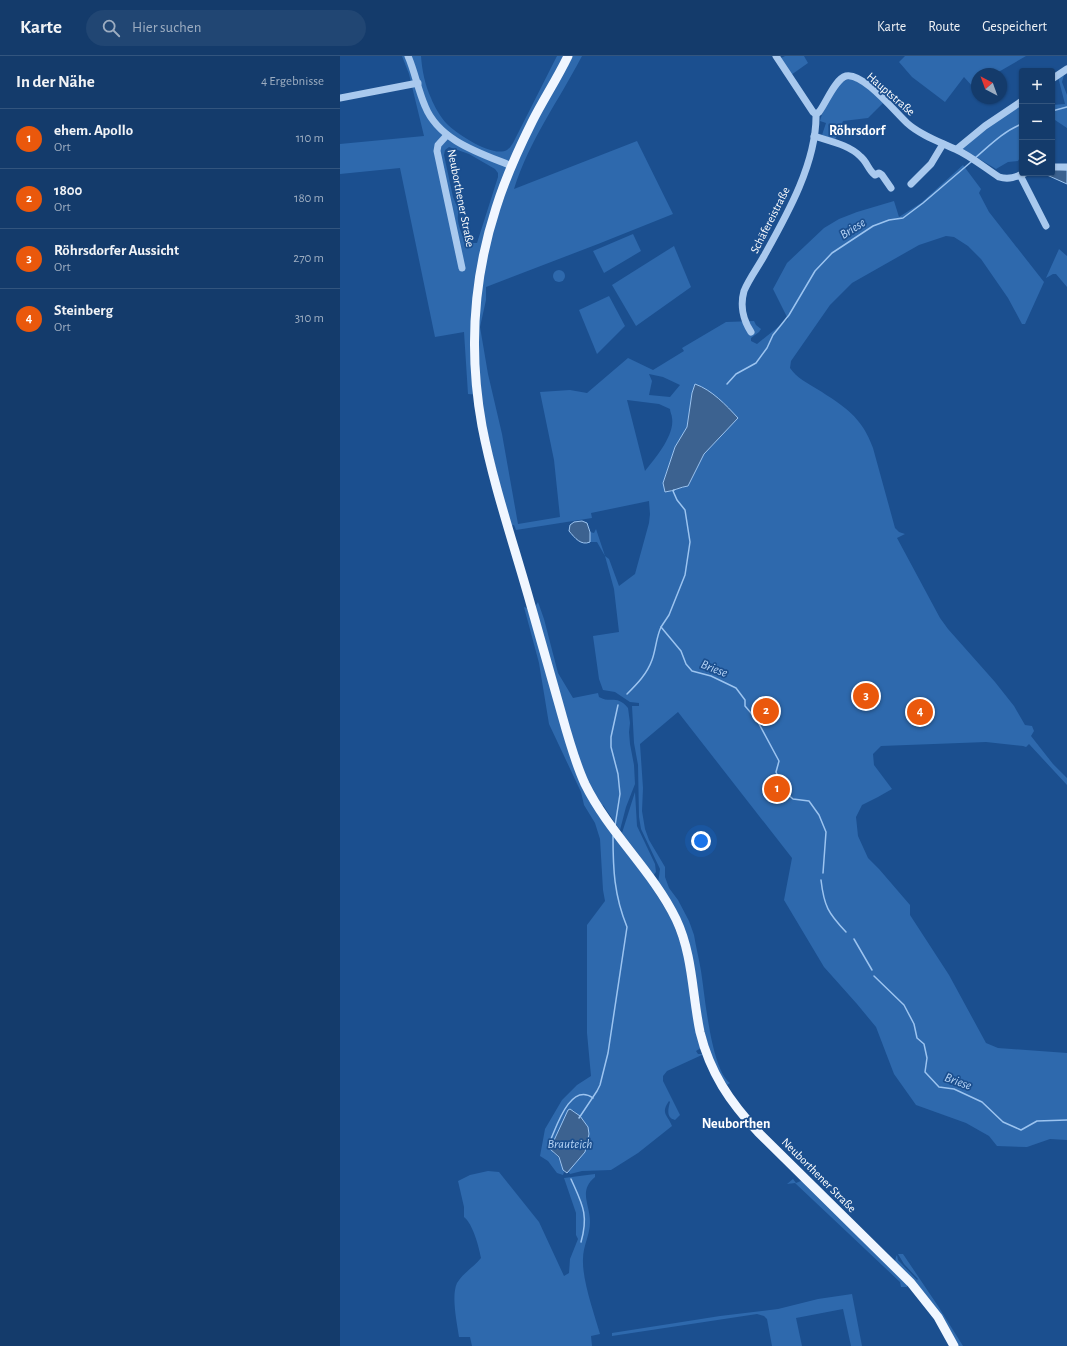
<!DOCTYPE html>
<html lang="de">
<meta charset="utf-8">
<style>
body{margin:0;font-family:"Alegreya Sans",sans-serif;background:#214673;color:#f1f3f6}
.controls{position:absolute;right:12px;top:12px;display:grid;overflow:hidden;border-radius:4px;box-shadow:0 1px 3px #0004}
.controls button{width:36px;height:36px;display:grid;place-items:center;padding:0;border:0;border-bottom:1px solid #33557e;background:#143b6b;color:#f1f3f6;font:20px sans-serif}
.compass{position:absolute;left:631px;top:12px;width:36px;height:36px;border-radius:50%;background:#143b6b;box-shadow:0 1px 3px #0004;rotate:319deg}
.you{position:absolute;left:361px;top:785px;width:14px;height:14px;margin:-10px;border:3px solid #fff;border-radius:50%;background:#1a73e8;box-shadow:0 0 0 6px #1a73e833}
.badge{display:grid;place-items:center;width:26px;height:26px;border-radius:50%;background:#ea580c;color:#fff;font-size:13px;font-weight:700}
.pin{position:absolute;translate:-50% -50%;border:2px solid #fff;box-shadow:0 1px 4px #0006}
.list{margin:0;padding:0;list-style:none}
h2{display:flex;justify-content:space-between;align-items:center;height:52px;margin:0;padding:0 16px;font-size:17px}
h2 small{font-size:13px;font-weight:400;color:#9dadc1}
.list li{display:grid;grid-template-columns:26px 1fr auto;gap:12px;align-items:center;box-sizing:border-box;height:60px;padding:0 16px;border-top:1px solid #33557e}
.list b{display:block;font-size:15px;white-space:nowrap}
.list p{margin:0;font-size:13px;white-space:nowrap;color:#9dadc1}
.list em{font-size:13px;font-style:normal;color:#9dadc1}
.icon{flex:none;width:22px;height:22px;fill:none;stroke:currentColor;stroke-width:2;stroke-linecap:round;stroke-linejoin:round}
.map{position:relative;flex:none;width:727px;height:1290px;overflow:hidden}
header{display:flex;align-items:center;gap:24px;box-sizing:border-box;height:56px;padding:0 20px;background:#143b6b;border-bottom:1px solid #33557e}
header strong{font-size:19px}
nav{display:flex;gap:22px;margin-inline-start:auto;font-size:14px}
.search{width:280px;height:36px;background:#214673;display:flex;align-items:center;gap:10px;box-sizing:border-box;padding:0 14px;border-radius:22px;color:#9dadc1;font-size:15px}
main{display:flex}
aside{flex:1;background:#143b6b}
.map>svg:first-child{display:block}
.green{fill:#2e69ad;fill-rule:evenodd}
.water{fill:#3c6290;stroke:#9cc4f0}
.lines{fill:none;stroke-linecap:round;stroke-linejoin:round}
.stream{stroke:#9cc4f0;stroke-width:1.5}
.minor{stroke:#a9c9ee;stroke-width:7}
.major{stroke:#f0f6ff;stroke-width:9}
.labels{text-anchor:middle;dominant-baseline:central;stroke-width:3.5;stroke-linejoin:round;paint-order:stroke}
.street-label{font-size:12px;fill:#fff;stroke:#1b4f8f}
.water-label{font-size:13px;font-style:italic;fill:#b5d3f5;stroke:#1b4f8f}
.quarter-label{font-size:14px;font-weight:bold;fill:#fff;stroke:#1b4f8f}
</style>
<header>
<strong>Karte</strong>
<div class="search"><svg class="icon" aria-label="search" viewBox="0 0 24 24"><circle cx="10" cy="10" r="6"/><path d="M15 15l6 6"/></svg>Hier suchen</div>
<nav><a>Karte</a><a>Route</a><a>Gespeichert</a></nav>
</header>
<main>
<aside>
<h2>In der Nähe<small>4 Ergebnisse</small></h2>
<ul class="list">
<li><span class="badge">1</span><div><b>ehem. Apollo</b><p>Ort</p></div><em>110 m</em></li>
<li><span class="badge">2</span><div><b>1800</b><p>Ort</p></div><em>180 m</em></li>
<li><span class="badge">3</span><div><b>Röhrsdorfer Aussicht</b><p>Ort</p></div><em>270 m</em></li>
<li><span class="badge">4</span><div><b>Steinberg</b><p>Ort</p></div><em>310 m</em></li>
</ul>
</aside>
<div class="map">
<svg width="727" height="1290" viewBox="0 0 727 1290">
<rect width="100%" height="100%" fill="#1b4f8f"/>
<g class="green">
<path d="M62 0H81C82 14 85 29 91 42 94 50 101 62 107 68 117 78 153 102 167 94 170 92 171 90 173 87L217 0H242C218 46 190 83 174 133L297 85 333 158 258 188 146 231V244L140 271 148 318 162 378 178 468 220 461 214 404 200 336 230 334 247 337 288 302 313 314 344 295 342 292 386 266 414 265 416 269 421 273 419 276 411 282V285L417 288 448 263 433 233 447 207 484 172 499 163 517 156 554 145 559 161 581 147 623 109 641 133 639 137 649 156 704 226 685 268H682L668 242 641 203 628 190 614 181 606 180 579 189 512 227 490 249 451 305 450 312C457 322 467 327 477 333 504 350 522 361 533 392L555 472 559 476 565 478 557 482 600 562 608 573 655 626 674 650 685 669 692 670 694 675 691 680 713 708 727 722V729L689 688 686 691 683 690 646 686 541 690 533 698 534 709 552 733 538 741 522 749 516 761 518 780 528 802 539 813 570 849V859L609 919 646 987 658 992 727 997V1084L710 1083 687 1091 657 1090 649 1080 626 1067 576 1049 554 1018 536 971 517 948 484 911 444 844 452 802 338 656 300 688 303 732 302 755 305 773 309 784 325 811V821L329 832 338 844 349 865 354 879C356 891 359 903 361 915 365 940 371 1013 390 1027L387 1029 371 1002 362 965 357 928 318 827 320 813 301 773 299 761 298 709 294 687 292 650H299V647L290 646 275 636 263 634 259 623 253 580 279 576 274 533 265 500 257 486H250V476L254 477 256 473 265 500 269 503 279 530 295 518 309 467 310 458 309 445 251 457 252 462 176 474 174 469 171 470C159 427 148 383 140 339L128 338 124 276 95 281 60 112 0 118V88L84 80 69 18ZM109 91 129 98 155 113 158 117V121L137 187H125C122 177 113 162 121 152L116 148 113 141 104 99 105 94ZM309 318 323 321 340 329 330 341 309 339 312 325ZM355 328 397 362 364 398 348 430 341 431 323 427 335 391 347 371 352 337ZM287 344 319 348 330 353C330 356 332 359 332 362 335 379 315 403 305 415Z"/>
<path d="M445 0H464L468 7 451 19 441 2Z"/>
<path d="M565 0H686L655 18H637V29L633 31 624 21 605 46 572 21 559 6Z"/>
<path d="M724 19 722 26 727 39V72L712 62V49L725 48 718 21Z"/>
<path d="M510 23C522 26 535 37 543 47L528 62 503 65 495 84 482 79 486 67 480 65C484 52 495 25 510 23Z"/>
<path d="M682 47V98L678 105 668 106 656 113 623 93V91Z"/>
<path d="M293 178 301 195 264 217 253 195Z"/>
<path d="M334 190 351 231 296 270 272 229Z"/>
<path d="M719 193 727 200V231L716 218H713L706 222Z"/>
<circle cx="219" cy="220" r="6"/>
<path d="M269 240 285 270 257 298 239 254Z"/>
<path d="M198 546 204 563 218 617 233 642 258 637 259 641C271 648 276 638 288 652L290 667 289 676 290 688 294 709 295 728 286 751 280 774 263 749 261 750 248 726 237 697 195 551Z"/>
<path d="M184 551 187 552 258 759 310 828 331 862 344 896 361 992 356 995 358 998H364L327 1015 323 1020V1025L340 1059 335 1064C326 1062 328 1053 330 1046L329 1045C320 1058 328 1059 332 1070L298 1097 271 1114 242 1115 230 1118 228 1115C247 1096 260 1075 233 1054L212 1088 213 1097C221 1101 220 1109 224 1116L223 1119 217 1117 208 1105 200 1100 205 1073 222 1044 237 1029 251 1020 247 977V869L265 845 263 834 260 783 255 767 244 749 241 736 209 668 199 607Z"/>
<path d="M295 736 297 770 315 808 316 816 313 820 299 799 282 777Z"/>
<path d="M148 1115 159 1116 199 1166 224 1220 229 1217 230 1203 238 1183 236 1179V1157L224 1122 255 1118V1121C238 1135 250 1148 250 1166 250 1179 243 1190 243 1203 242 1224 254 1257 260 1278L251 1280 252 1290H132L130 1281H119C117 1267 111 1240 117 1227 123 1217 134 1211 141 1202 139 1191 133 1168 124 1161V1151L118 1125 130 1119Z"/>
<path d="M453 1123 456 1127 463 1124 567 1229V1231H561L560 1226 455 1127 447 1128Z"/>
<path d="M558 1198H563L598 1250 623 1290H618L555 1206 556 1201 557 1199 558 1204 577 1224 578 1223 564 1208Z"/>
<path d="M512 1238 522 1290H511L503 1253 456 1262 462 1290H432L427 1263 424 1260 417 1258 272 1280V1277L380 1260 438 1253 478 1243Z"/>
</g>
<g class="water">
<path d="M712 113 727 114V128L707 119 706 117H712Z"/>
<path d="M355 328C372 334 386 349 398 362L364 398 348 430C340 431 334 435 325 436L323 427 335 391 347 371 352 337Z"/>
<path d="M242 465 247 467 250 476V486C241 490 235 482 229 475L230 469 234 466Z"/>
<path d="M230 1053 240 1060 248 1071 249 1078 245 1096 227 1117 223 1114 219 1101 210 1093 228 1054Z"/>
</g>
<g class="lines">
<g class="stream">
<path d="M712 55 727 51"/>
<path d="M635 102C649 90 665 74 682 68"/>
<path d="M387 328 396 318 416 307 427 292 433 279 449 259 475 215 492 197 533 170 549 164 563 162 583 147 631 106"/>
<path d="M334 434 333 435 337 444 345 454 350 486 345 519 329 559 321 571 341 595 346 608 352 615 371 620 396 632 405 644V650L417 664 439 705 436 716 445 736 453 743 469 745 479 759 486 776 483 817"/>
<path d="M287 638C297 628 307 618 312 604 316 593 316 582 321 571"/>
<path d="M275 770 280 738 278 718 271 691V681L278 649"/>
<path d="M481 824C484 850 488 857 506 876"/>
<path d="M514 883 532 914"/>
<path d="M534 920 564 949 574 968 577 982 584 988 587 1002 585 1016 599 1031 614 1033 642 1046 663 1066 681 1074 697 1065 727 1064"/>
<path d="M239 1062 257 1035 260 1029 268 997 287 871C274 839 273 813 273 780"/>
<path d="M211 1083C217 1069 231 1026 253 1042"/>
<path d="M231 1123C242 1148 249 1158 241 1186"/>
</g>
<g class="minor">
<path d="M68 0C75 16 78 34 85 50 99 85 140 97 172 110"/>
<path d="M436 0 473 56 476 58"/>
<path d="M712 23 727 13"/>
<path d="M0 42 78 27"/>
<path d="M476 58 479 56C486 47 495 23 506 20 523 16 555 56 567 67 580 79 600 86 615 93 631 100 645 112 659 121 669 124 676 121 685 117"/>
<path d="M107 79 98 89 97 95 122 212"/>
<path d="M474 80C489 85 510 89 521 101 527 106 529 115 535 119L539 117 542 119 551 132"/>
<path d="M617 93 645 70 682 45"/>
<path d="M712 111H727"/>
<path d="M680 119 706 170"/>
<path d="M571 128 591 108 603 88"/>
<path d="M411 276C403 264 400 249 404 235 409 223 418 211 424 200 447 159 477 106 476 58"/>
</g>
<path class="major" d="M228 0C217 23 203 44 192 66 178 94 165 123 156 152 133 223 129 298 142 370 153 427 172 483 188 539 198 574 208 610 218 645 226 673 233 702 245 728 269 777 312 814 336 863 353 899 352 938 360 976 370 1017 390 1046 418 1076L571 1227 598 1261 614 1290"/>
</g>
<g class="labels">
<g class="street-label">
<text transform="translate(551 38) rotate(41)">Hauptstraße</text>
<text transform="translate(121 142) rotate(79)">Neuborthener Straße</text>
<text transform="translate(430 164) rotate(-63)">Schäfereistraße</text>
<text transform="translate(479 1119) rotate(45)">Neuborthener Straße</text>
</g>
<g class="water-label">
<text transform="translate(513 173) rotate(-32)">Briese</text>
<text transform="translate(374 613) rotate(21)">Briese</text>
<text transform="translate(618 1026) rotate(20)">Briese</text>
<text x="230" y="1088">Brauteich</text>
</g>
<g class="quarter-label">
<text x="517" y="75">Röhrsdorf</text>
<text x="396" y="1068">Neuborthen</text>
</g>
</g>
</svg>
<div class="controls">
<button>+</button>
<button>−</button>
<button><svg class="icon" aria-label="layers" viewBox="0 0 24 24"><path d="M12 4l9 5-9 5-9-5zM3 14l9 5 9-5"/></svg></button>
</div>
<svg class="compass" viewBox="-18 -18 36 36"><path d="M0-13l5 13h-10z" fill="#e53935"/><path d="M0 13l5-13h-10z" fill="#9dadc1"/></svg>
<div class="you"></div>
<div class="pin badge" style="left:437px;top:733px">1</div>
<div class="pin badge" style="left:426px;top:655px">2</div>
<div class="pin badge" style="left:526px;top:640px">3</div>
<div class="pin badge" style="left:580px;top:656px">4</div>
</div>
</main>
